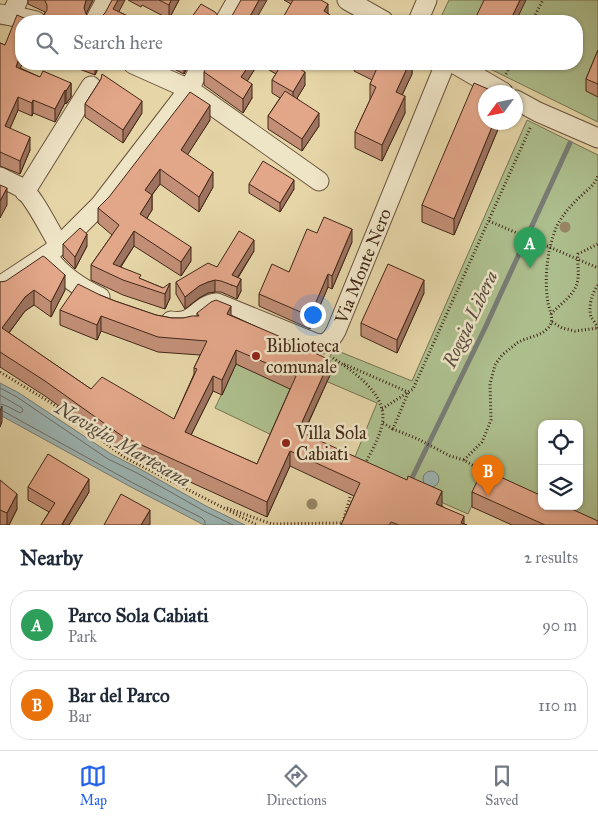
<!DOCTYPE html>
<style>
body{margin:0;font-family:"IM FELL Great Primer",serif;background:#f2f2f3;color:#1f2937}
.controls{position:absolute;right:15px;bottom:15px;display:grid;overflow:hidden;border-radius:10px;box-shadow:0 1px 4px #0004}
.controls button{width:45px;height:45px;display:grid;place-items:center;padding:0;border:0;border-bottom:1px solid #e0e1e3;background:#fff;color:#1f2937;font:25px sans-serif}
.compass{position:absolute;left:478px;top:85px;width:45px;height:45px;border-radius:50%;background:#fff;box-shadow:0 1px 4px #0004;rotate:237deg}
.you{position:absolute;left:312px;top:314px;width:18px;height:18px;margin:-12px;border:4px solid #fff;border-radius:50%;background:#1a73e8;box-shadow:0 0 0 8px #1a73e833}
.badge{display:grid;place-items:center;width:32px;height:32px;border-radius:50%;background:#2563eb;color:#fff;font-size:16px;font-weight:700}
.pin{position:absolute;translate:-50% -41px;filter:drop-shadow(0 1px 2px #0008)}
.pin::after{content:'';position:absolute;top:26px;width:18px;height:15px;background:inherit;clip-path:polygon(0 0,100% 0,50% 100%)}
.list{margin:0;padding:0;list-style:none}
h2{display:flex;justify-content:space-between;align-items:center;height:65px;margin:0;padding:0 20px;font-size:21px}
h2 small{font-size:16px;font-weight:400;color:#747a83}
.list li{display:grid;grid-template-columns:32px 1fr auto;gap:15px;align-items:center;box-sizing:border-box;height:70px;margin:0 10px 10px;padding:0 10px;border:1px solid #e0e1e3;border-radius:20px}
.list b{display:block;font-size:19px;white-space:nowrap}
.list p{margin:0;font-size:16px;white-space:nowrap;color:#747a83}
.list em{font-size:16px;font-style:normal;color:#747a83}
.icon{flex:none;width:28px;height:28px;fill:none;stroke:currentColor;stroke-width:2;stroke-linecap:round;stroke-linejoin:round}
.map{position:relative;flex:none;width:598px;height:525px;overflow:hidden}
.search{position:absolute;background:#fff;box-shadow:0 1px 4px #0004;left:15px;right:15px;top:15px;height:55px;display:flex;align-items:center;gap:12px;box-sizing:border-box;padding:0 18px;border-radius:20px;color:#747a83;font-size:19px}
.sheet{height:225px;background:#fff}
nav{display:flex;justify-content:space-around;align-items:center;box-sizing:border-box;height:70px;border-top:1px solid #e0e1e3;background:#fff;font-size:14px;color:#747a83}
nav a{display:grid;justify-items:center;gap:2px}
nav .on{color:#2563eb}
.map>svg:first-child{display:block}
.green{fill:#adbe8d;stroke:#787352;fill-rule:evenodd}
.water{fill:#9cb5b4;stroke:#787d76}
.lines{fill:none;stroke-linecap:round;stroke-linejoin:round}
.shore{stroke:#6f6e66;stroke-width:1}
.stream{stroke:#787d76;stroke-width:5}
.minor-casing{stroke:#6b533c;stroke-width:21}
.path{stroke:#422818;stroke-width:3;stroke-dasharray:1 2.5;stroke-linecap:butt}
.minor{stroke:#eee4c6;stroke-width:19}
.tree{fill:#978665}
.wall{fill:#c28f76;stroke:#422818;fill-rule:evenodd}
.shaded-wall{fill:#9e7460;stroke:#422818}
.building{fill:#e2a689;stroke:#422818;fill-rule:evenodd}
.poi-dot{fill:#8f2418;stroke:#eee4c6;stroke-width:2}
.labels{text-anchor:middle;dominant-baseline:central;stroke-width:5;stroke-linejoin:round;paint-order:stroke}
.street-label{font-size:18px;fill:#422818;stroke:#eee4c6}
.poi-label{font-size:18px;fill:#422818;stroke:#eee4c6;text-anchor:start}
.water-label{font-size:19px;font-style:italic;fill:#584b3f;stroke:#eee4c6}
</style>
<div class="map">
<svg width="598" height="525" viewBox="0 0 598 525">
<rect width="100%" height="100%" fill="#e5d5a7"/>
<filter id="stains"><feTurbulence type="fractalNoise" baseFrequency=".004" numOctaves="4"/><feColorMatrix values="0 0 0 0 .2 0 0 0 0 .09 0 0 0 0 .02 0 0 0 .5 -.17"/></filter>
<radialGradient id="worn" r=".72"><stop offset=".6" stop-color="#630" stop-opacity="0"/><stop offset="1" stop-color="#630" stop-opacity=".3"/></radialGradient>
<g class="green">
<path d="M449 0H598V122L480 64H577V21H439Z"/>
<path d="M527 120 598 155V525H573L482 484 468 514 402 485 350 469 377 403 321 379 333 349 412 381ZM542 424H579V506H542Z"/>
<path d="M236 364 296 391 276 437 215 408Z"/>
</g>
<g class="water">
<path d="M0 383 19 393 111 454 140 469 206 506 245 525H204L131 487 0 415Z"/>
<circle cx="431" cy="479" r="8"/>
</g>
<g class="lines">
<g class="shore">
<path d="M0 388 17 397 108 459 137 473 204 511 233 525"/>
<path d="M0 395 22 408 23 411 20 413 7 406 1 404"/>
<path d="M3 411 133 483 202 518 205 521V525"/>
</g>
<path class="stream" d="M410 482 485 328 570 143"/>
<defs>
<g id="minor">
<path d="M347 0 384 21"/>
<path d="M0 14 19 17 36 21"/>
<path d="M11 16 18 0"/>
<path d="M95 21 106 0"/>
<path d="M225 21 237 0"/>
<path d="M418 21 427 0"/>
<path d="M133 64 189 89 319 181"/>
<path d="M455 64 503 92"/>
<path d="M516 100 538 112 598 138"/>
<path d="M0 177C7 181 15 184 22 188 34 197 50 231 59 245"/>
<path d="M25 192 91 86"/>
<path d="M47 255C60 275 79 287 100 297"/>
<path d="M0 286 50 253 69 236 100 205 189 89 202 64"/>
<path d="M171 321C196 325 196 305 217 303L315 343C326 346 331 340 336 331L445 64"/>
</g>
</defs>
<use href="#minor" class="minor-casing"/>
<g class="path">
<path d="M532 21 543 0"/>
<path d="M506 74 511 64"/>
<path d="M489 221 598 268"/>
<path d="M551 314C561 303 577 294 578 278 579 270 577 262 578 254L598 244"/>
<path d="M552 322 562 328 575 331 598 328"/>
<path d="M598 328C596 324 593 320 591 317 588 307 592 293 598 285"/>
<path d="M333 358C354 372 389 395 382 425 379 439 371 452 365 464"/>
<path d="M344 364 408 392"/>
<path d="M0 372 53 404 124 457 257 525"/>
<path d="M408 393 393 429 418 439 450 456 464 460 485 473"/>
<path d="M382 409 413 389 531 126"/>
<path d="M383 423 393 429"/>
<path d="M464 460 482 442 491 420 490 384 495 365 502 355 517 343C526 337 540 337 548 328 555 321 550 312 548 303 544 279 547 251 556 228 562 215 572 204 582 195 589 188 595 185 598 175"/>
<path d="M227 508 272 524 343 523 345 524"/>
<path d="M342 525 351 494"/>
</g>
<use href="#minor" class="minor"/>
</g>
<g class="tree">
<circle cx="565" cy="227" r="5.5"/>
<circle cx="312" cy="504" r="5.5"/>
</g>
<g class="wall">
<path d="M28 0H93L86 14 89 17 95 19 119 12 136 20 40 18 44 15 45 12 28 4Z"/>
<path d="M128 0H179L169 19 142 5 141 7Z"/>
<path d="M284 0H321L328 14 291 4Z"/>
<path d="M0 43 5 45 20 68 40 77 71 83V97L66 104 65 103 55 122 33 113 32 116 18 110 10 128 30 150 20 174 0 166Z"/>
<path d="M598 50V97L586 91V79Z"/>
<path d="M66 64H100L95 75Z"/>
<path d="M164 64H189L184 74Z"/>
<path d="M258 64 247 81 252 98 243 113 204 85V72Z"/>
<path d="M259 64H295L294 65 305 85 297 98 319 126 302 151 268 129V116L280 98 272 93V80L276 74Z"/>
<path d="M354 64H412V74L402 95 405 113 382 161 355 148V132L370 100V84L372 80 354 71Z"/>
<path d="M101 79 142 113 123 143 85 117V104Z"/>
<path d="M210 120 187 155 213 187 199 212 160 184 152 195V210L147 218 191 261 181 276 134 246 121 267 141 279 163 288 170 298 165 309 123 295 91 280V265L112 235 98 223V208Z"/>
<path d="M486 122H501L454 235 422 222V205Z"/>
<path d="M249 184 294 189 280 212 249 193Z"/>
<path d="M317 233 352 242 332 289 328 287 310 329 259 306V294L289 272Z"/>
<path d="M63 244 87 246 75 269 63 257Z"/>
<path d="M254 251 238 278 241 291 237 299 221 292H215L208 293 199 298 185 309 176 294V282L217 267Z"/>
<path d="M0 282 65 290 51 317 34 305 25 311 9 333 91 389 174 419 194 374V368L200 355 158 352 101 331 97 340 60 325V310L100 295 115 301 156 315 172 318H183L197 316V313L231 315 309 351 330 375 304 433 442 506 464 524 467 525H341L354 496 290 466 267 517 122 451 45 396 0 367ZM236 364 290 389 257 464 191 435 213 391 222 395Z"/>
<path d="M424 293 397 353 361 336V323Z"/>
<path d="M0 480 17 509 9 525H0Z"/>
<path d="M28 487 89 492 69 525H41L49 512 28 500Z"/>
<path d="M472 492 598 525H512L472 507Z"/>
</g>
<g class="shaded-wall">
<path d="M86 0H93L85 16 84 8Z"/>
<path d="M118 0H125L114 21 113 9Z"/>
<path d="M171 0H179L169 19V5Z"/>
<path d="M259 0H267L255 21H248V20Z"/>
<path d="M520 0H526L516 21H510Z"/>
<path d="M328 4V17L324 11Z"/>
<path d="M21 53V64H22L16 80V67Z"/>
<path d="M95 64H100L95 75Z"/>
<path d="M184 64H189L184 74Z"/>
<path d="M250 64H258L241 91V77Z"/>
<path d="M409 64H412V74L396 108V92Z"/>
<path d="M305 72V85L293 105V92Z"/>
<path d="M71 83V97L66 104V91Z"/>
<path d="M252 84V98L243 113V99Z"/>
<path d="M65 90V103L55 122V109Z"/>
<path d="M405 96V113L382 161V145Z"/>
<path d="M18 97V110L5 140V126Z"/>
<path d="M33 100V113L32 116V103Z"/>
<path d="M142 101V113L123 143V130Z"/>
<path d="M210 105V120L181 165V150Z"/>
<path d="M319 113V126L302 151V139Z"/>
<path d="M494 122H501L454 235V219Z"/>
<path d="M30 137V150L20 174V161Z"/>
<path d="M160 169V184L145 204V190Z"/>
<path d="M213 172V187L199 212V197Z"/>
<path d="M294 180V189L280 212V203Z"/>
<path d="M7 188V205L0 218V201Z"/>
<path d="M152 195V210L140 229V214Z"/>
<path d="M352 229V242L332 289V276Z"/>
<path d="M134 231V246L114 276 113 264Z"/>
<path d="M87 234V246L75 269V257Z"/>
<path d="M254 240V251L232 286V275Z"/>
<path d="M191 247V261L181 276V262Z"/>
<path d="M328 274V287L310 329V316Z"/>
<path d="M65 275V290L51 317V302Z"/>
<path d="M241 279V291L237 299V287Z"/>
<path d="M215 280V292L208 293 199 298 185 309V297L199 286 208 282Z"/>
<path d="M424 280V293L397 353V340Z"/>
<path d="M170 283V298L165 309V294Z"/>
<path d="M34 290V305L25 311 2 342V328L25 297Z"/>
<path d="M231 306V321L227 314Z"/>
<path d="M101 316V331L97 340V325Z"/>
<path d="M236 350V364L222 395V380Z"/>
<path d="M330 360V375L298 445V431Z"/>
<path d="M213 376V391L185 447V432Z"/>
<path d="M2 406V422L0 427V411Z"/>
<path d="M290 451V466L267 517V502Z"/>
<path d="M89 479V492L69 525H62Z"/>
<path d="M442 491V506L436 504Z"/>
<path d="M17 494V509L9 525H7V513Z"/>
<path d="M150 510V525H141Z"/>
<path d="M464 516V525L461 523Z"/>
</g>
<g class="building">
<path d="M45 0H86L84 8 86 14 89 17 95 19 101 17 105 13 112 0H118L113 9 136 20V21H34L35 19 40 18 44 15 47 10V5L45 1Z"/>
<path d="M159 0H171L169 5Z"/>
<path d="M241 0H259L248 20 251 21H189L201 4 215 12 219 17 229 21Z"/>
<path d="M293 0H321L328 4 324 11 339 21H281Z"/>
<path d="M484 0H520L510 21H474Z"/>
<path d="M17 15 31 21H21V53L16 67 40 77 43 71 71 83 66 91 65 90 55 109 33 100 32 103 18 97 5 126 30 137 20 161 0 152V43L5 45Z"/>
<path d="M598 50V84L586 79Z"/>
<path d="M208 64H250L241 77 252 84 243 99 204 72Z"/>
<path d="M282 64H291L305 72 293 92 272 80Z"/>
<path d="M373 64H409L396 92 405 96 382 145 355 132 376 87 370 84 378 66Z"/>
<path d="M102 74 142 101 123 130 85 104 101 79Z"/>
<path d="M474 83 495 92H486V122H494L454 219 422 205Z"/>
<path d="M285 91 319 113 302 139 268 116Z"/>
<path d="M190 92 210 105 181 150 213 172 199 197 160 169 145 190 152 195 140 214 191 247 181 262 134 231 113 264 141 275 139 278 163 288 170 283 165 294 123 280 91 265 119 225 98 208 109 197Z"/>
<path d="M263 161 294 180 280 203 249 184Z"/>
<path d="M0 185 7 188 0 201Z"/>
<path d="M324 217 352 229 332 276 328 274 310 316 259 294 272 264 289 272 307 229 317 233Z"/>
<path d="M80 228 87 234 75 257 63 244Z"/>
<path d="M239 231 254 240 232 275 241 279 237 287 221 281 215 280 208 282 199 286 185 297 176 282 208 263 217 267Z"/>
<path d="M43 256 46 258 65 275 51 302 34 290 25 297 2 328 91 389 102 377 174 419 197 369 194 368 207 341 158 337 101 316 97 325 60 310 78 284 100 295 115 301 156 315 172 318H183L192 316H199L197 313 211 302 216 300 231 306 227 314 309 349 308 350 330 360 298 431 407 480 408 476 442 491 436 504 464 516 461 523 467 525H399L391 522 389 525H341L360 483 290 451 267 502 122 436 45 381 0 352V282L6 281ZM236 350 296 376 257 464 185 432 213 376 222 380Z"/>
<path d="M388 264 424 280 397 340 361 323Z"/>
<path d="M48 454 89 479 62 524 64 525H41L55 503 28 487Z"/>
<path d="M483 469 542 496V506H565L598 521V525H545L472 492Z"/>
<path d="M0 480 17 494 7 513 0 510Z"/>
<path d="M121 494 150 510 141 525H104Z"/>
</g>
<g class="poi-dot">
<circle cx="256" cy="356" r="5"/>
<circle cx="286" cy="443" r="5"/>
</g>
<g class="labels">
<g class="street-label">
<text transform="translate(363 266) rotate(-68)">Via Monte Nero</text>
</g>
<g class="poi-label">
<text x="266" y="346">Biblioteca<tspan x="266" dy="21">comunale</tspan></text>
<text x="296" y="433">Villa Sola<tspan x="296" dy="21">Cabiati</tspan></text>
</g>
<g class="water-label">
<text transform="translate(470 319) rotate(-65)">Roggia Libera</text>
<text transform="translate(123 444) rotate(30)">Naviglio Martesana</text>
</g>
</g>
<rect width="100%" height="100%" filter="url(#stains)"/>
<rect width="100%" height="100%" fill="url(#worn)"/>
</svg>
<div class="controls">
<button><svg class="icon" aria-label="locate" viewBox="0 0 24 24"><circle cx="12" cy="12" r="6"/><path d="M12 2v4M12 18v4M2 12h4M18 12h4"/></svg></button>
<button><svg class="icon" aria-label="layers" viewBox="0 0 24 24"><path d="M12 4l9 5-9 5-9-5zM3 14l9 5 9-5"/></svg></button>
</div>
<svg class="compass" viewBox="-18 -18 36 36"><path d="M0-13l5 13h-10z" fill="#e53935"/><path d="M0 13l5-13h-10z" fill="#747a83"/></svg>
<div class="you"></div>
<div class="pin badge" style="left:530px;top:268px;background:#2e9e5b">A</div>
<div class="pin badge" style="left:488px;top:496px;background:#e8710a">B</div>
<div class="search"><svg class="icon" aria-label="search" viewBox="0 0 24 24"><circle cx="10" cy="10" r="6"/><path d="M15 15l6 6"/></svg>Search here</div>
</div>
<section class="sheet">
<h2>Nearby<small>2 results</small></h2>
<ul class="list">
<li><span class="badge" style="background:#2e9e5b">A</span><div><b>Parco Sola Cabiati</b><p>Park</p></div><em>90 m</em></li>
<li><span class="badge" style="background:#e8710a">B</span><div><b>Bar del Parco</b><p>Bar</p></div><em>110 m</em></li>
</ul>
</section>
<nav>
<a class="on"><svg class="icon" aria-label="map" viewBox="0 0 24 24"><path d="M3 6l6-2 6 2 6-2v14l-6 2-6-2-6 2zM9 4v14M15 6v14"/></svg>Map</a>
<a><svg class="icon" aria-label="directions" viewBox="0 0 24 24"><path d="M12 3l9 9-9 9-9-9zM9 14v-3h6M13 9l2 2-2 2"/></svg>Directions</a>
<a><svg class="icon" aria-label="saved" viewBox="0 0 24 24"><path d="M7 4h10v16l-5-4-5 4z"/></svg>Saved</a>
</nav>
